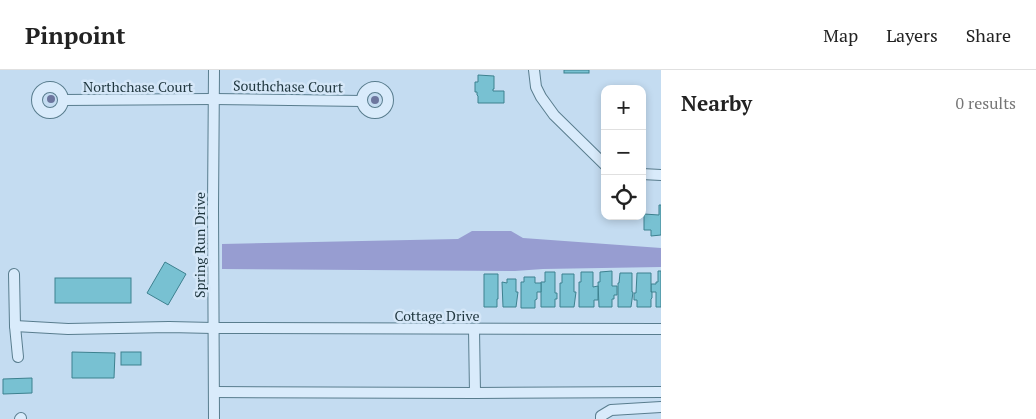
<!DOCTYPE html>
<meta charset="utf-8">
<style>
body{margin:0;font-family:"PT Serif",serif;background:#f6f6f6;color:#222}
.controls{position:absolute;right:15px;top:15px;display:grid;overflow:hidden;border-radius:10px;box-shadow:0 2px 8px #0003}
.controls button{width:45px;height:45px;display:grid;place-items:center;padding:0;border:0;border-bottom:1px solid #e0e0e0;background:#fff;color:#222;font:25px sans-serif}
.list{margin:0;padding:0;list-style:none}
h2{display:flex;justify-content:space-between;align-items:center;height:65px;margin:0;padding:0 20px;font-size:21px}
h2 small{font-size:16px;font-weight:400;color:#767676}
.icon{flex:none;width:28px;height:28px;fill:none;stroke:currentColor;stroke-width:2;stroke-linecap:round;stroke-linejoin:round}
.map{position:relative;flex:none;width:661px;height:349px;overflow:hidden}
header{display:flex;align-items:center;gap:30px;box-sizing:border-box;height:70px;padding:0 25px;background:#fff;border-bottom:1px solid #e0e0e0}
header strong{font-size:24px}
nav{display:flex;gap:28px;margin-inline-start:auto;font-size:18px}
main{display:flex}
aside{flex:1;background:#fff}
.map>svg:first-child{display:block}
.green{fill:#979dd1}
.building{fill:#78c1d2;stroke:#3d818f}
.lines{fill:none;stroke-linecap:round;stroke-linejoin:round}
.minor-casing{stroke:#597d8e;stroke-width:12}
.minor{stroke:#d9ebfb;stroke-width:10}
.tree{fill:#6d769e}
.labels{text-anchor:middle;dominant-baseline:central;stroke-width:5;stroke-linejoin:round;paint-order:stroke}
.street-label{font-size:14px;fill:#1e353d;stroke:#d5e7f8}
</style>
<header>
<strong>Pinpoint</strong>
<nav><a>Map</a><a>Layers</a><a>Share</a></nav>
</header>
<main>
<div class="map">
<svg width="661" height="349" viewBox="0 0 661 349">
<rect width="100%" height="100%" fill="#c4dcf1"/>
<path class="green" d="M472 161H511L523 168 661 178V197L543 199 515 201 222 199V174L458 169Z"/>
<g class="building">
<rect x="564" y="0" width="25" height="3"/>
<path d="M478 5 494 6V19H493V21H504V33H478V26L477 25V22H475V12H478Z"/>
<path d="M659 135H661V165L651 166V160H644V144L659 145Z"/>
<path d="M165 192 186 204 168 235 147 223Z"/>
<path d="M612 201V216H617V225H614V229H612V237H599L598 212H600V202Z"/>
<path d="M658 201H661V237H656V222H651V214H656V212H658Z"/>
<path d="M545 202H555V223H557V229H555V237H541V212H545Z"/>
<path d="M581 202H593V217L598 216V230H594V237H579V212H581Z"/>
<path d="M620 203H632V222H633L631 237H618V213H619Z"/>
<path d="M637 203H651V222H652V228L651 229V237H637V230H634V223H636Z"/>
<path d="M484 204H498V229H497V237H484Z"/>
<path d="M562 204H574V222H576L574 237H560V213H562Z"/>
<path d="M524 207H535V213H541V222H537V229L535 230V238H521V212H524Z"/>
<rect x="55" y="208" width="76" height="25"/>
<path d="M507 209H516V222H518L516 237H503L502 212 507 213Z"/>
<path d="M72 282 115 283 114 308H72Z"/>
<rect x="121" y="282" width="20" height="13"/>
<path d="M32 308V323L3 324V309Z"/>
</g>
<g class="lines">
<defs>
<g id="minor">
<path d="M214 0 213 138 214 349"/>
<path d="M534 0 536 17 541 27 554 45 605 95"/>
<circle cx="50" cy="30" r="13"/>
<circle cx="375" cy="30" r="13"/>
<path d="M63 30 213 29 362 31"/>
<path d="M642 104 661 105"/>
<path d="M14 204 15 256 18 287"/>
<path d="M15 256 68 259 169 257 213 258 661 259"/>
<path d="M474 259 475 323 661 322"/>
<path d="M214 322 475 323"/>
<path d="M20 349 21 348"/>
<path d="M601 349V346L611 340 661 337"/>
</g>
</defs>
<use href="#minor" class="minor-casing"/>
<use href="#minor" class="minor"/>
</g>
<g class="tree">
<circle cx="51" cy="29" r="4"/>
<circle cx="375" cy="30" r="4"/>
</g>
<g class="labels">
<g class="street-label">
<text x="138" y="16">Northchase Court</text>
<text transform="translate(288 16) rotate(1)">Southchase Court</text>
<text transform="translate(199 175) rotate(-90)">Spring Run Drive</text>
<text x="437" y="245">Cottage Drive</text>
</g>
</g>
</svg>
<div class="controls">
<button>+</button>
<button>−</button>
<button><svg class="icon" aria-label="locate" viewBox="0 0 24 24"><circle cx="12" cy="12" r="6"/><path d="M12 2v4M12 18v4M2 12h4M18 12h4"/></svg></button>
</div>
</div>
<aside>
<h2>Nearby<small>0 results</small></h2>
<ul class="list">
</ul>
</aside>
</main>
